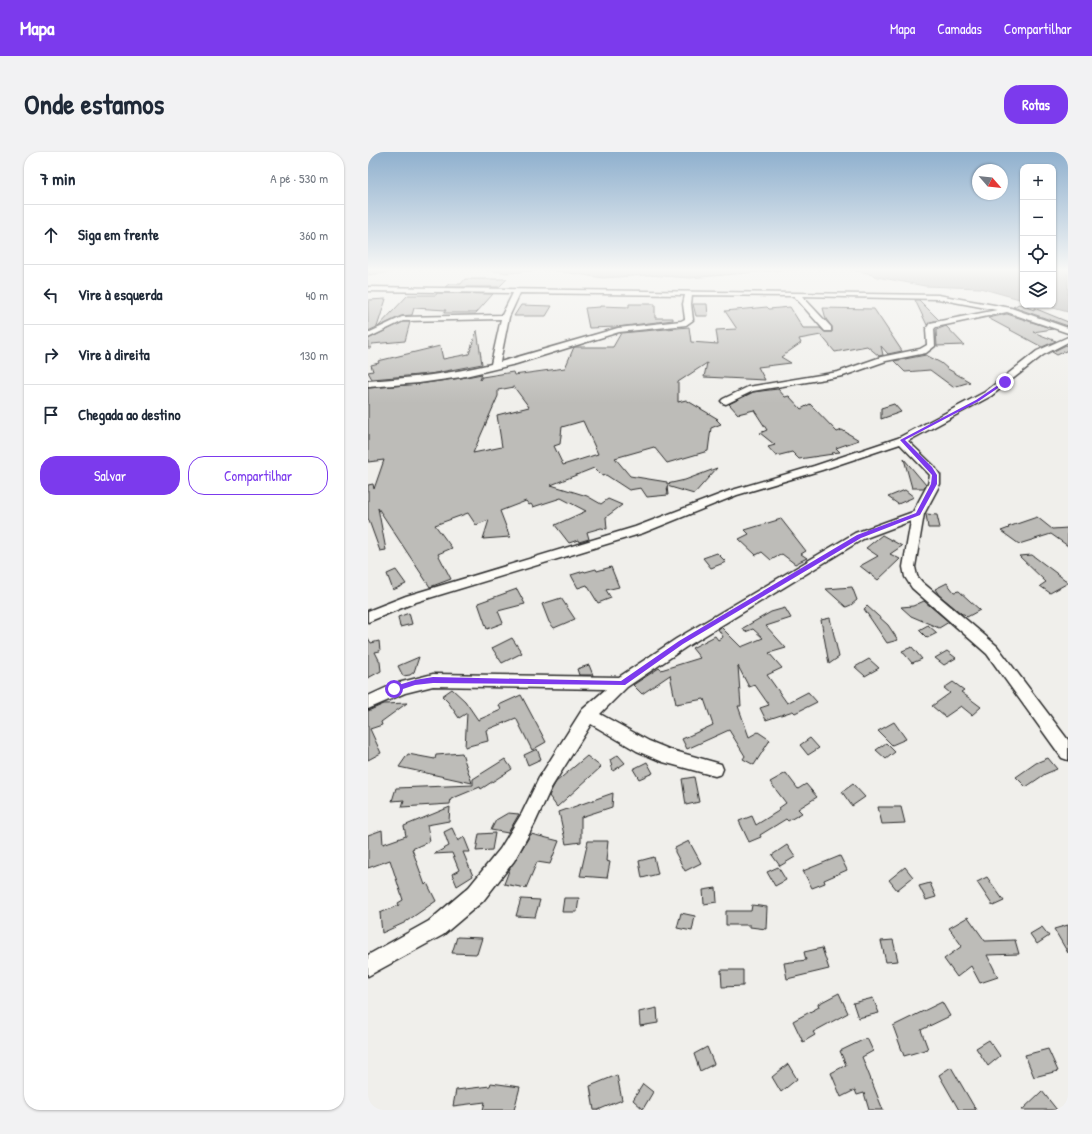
<!DOCTYPE html>
<html lang="pt">
<meta charset="utf-8">
<style>
body{margin:0;font-family:"Patrick Hand",sans-serif;background:#f2f2f3;color:#1f2937}
.controls{position:absolute;right:12px;top:12px;display:grid;overflow:hidden;border-radius:8px;box-shadow:0 1px 3px #0004}
.controls button{width:36px;height:36px;display:grid;place-items:center;padding:0;border:0;border-bottom:1px solid #e0e1e3;background:#fff;color:#1f2937;font:20px sans-serif}
.compass{position:absolute;left:604px;top:12px;width:36px;height:36px;border-radius:50%;background:#fff;box-shadow:0 1px 3px #0004;rotate:118deg}
.stop{position:absolute;width:12px;height:12px;margin:-9px;border:3px solid #7c3aed;border-radius:50%;background:#fff}
.stop.end{background:#7c3aed;border-color:#fff;box-shadow:0 1px 4px #0008}
.list{margin:0;padding:0;list-style:none}
h2{display:flex;justify-content:space-between;align-items:center;height:52px;margin:0;padding:0 16px;font-size:17px}
h2 small{font-size:13px;font-weight:400;color:#747a83}
.list li{display:grid;grid-template-columns:26px 1fr auto;gap:12px;align-items:center;box-sizing:border-box;height:60px;padding:0 16px;border-top:1px solid #e0e1e3}
.list b{display:block;font-size:15px;white-space:nowrap}
.list em{font-size:13px;font-style:normal;color:#747a83}
.actions{display:flex;gap:8px;padding:12px 16px}
.actions a{flex:1;padding:9px 0;border:1px solid #7c3aed;border-radius:16px;text-align:center;font-size:14px;color:#7c3aed}
.actions .main{background:#7c3aed;color:#fff}
.icon{flex:none;width:22px;height:22px;fill:none;stroke:currentColor;stroke-width:2;stroke-linecap:round;stroke-linejoin:round}
.map{position:relative;flex:none;width:700px;height:958px;overflow:hidden;border-radius:16px}
header{display:flex;align-items:center;gap:24px;box-sizing:border-box;height:56px;padding:0 20px;background:#7c3aed;color:#fff}
header strong{font-size:19px}
nav{display:flex;gap:22px;margin-inline-start:auto;font-size:14px}
.intro{display:flex;align-items:center;justify-content:space-between;box-sizing:border-box;height:96px;padding:0 24px}
h1{margin:0;font-size:28px}
.button{padding:10px 18px;border-radius:16px;background:#7c3aed;color:#fff;font-size:14px;font-weight:700}
main{display:flex;gap:24px;padding:0 24px}
aside{flex:1;background:#fff;border-radius:16px;box-shadow:0 1px 3px #0004}
.map>svg:first-child{display:block}
.water{fill:#aaa9a7;stroke:#777775}
.building{fill:#bdbcb8;stroke:#2b2b2b;fill-rule:evenodd}
.lines{fill:none;stroke-linecap:round;stroke-linejoin:round}
.minor-casing{stroke:#2b2b2b;stroke-width:3}
.minor{fill:#fdfcf7;fill-rule:evenodd}
.route{fill:#7c3aed}
</style>
<header>
<strong>Mapa</strong>
<nav><a>Mapa</a><a>Camadas</a><a>Compartilhar</a></nav>
</header>
<div class="intro"><h1>Onde estamos</h1><a class="button">Rotas</a></div>
<main>
<aside>
<h2>7 min<small>A pé · 530 m</small></h2>
<ul class="list">
<li><svg class="icon" aria-label="ahead" viewBox="0 0 24 24"><path d="M12 20V5M6 11l6-6 6 6"/></svg><div><b>Siga em frente</b></div><em>360 m</em></li>
<li><svg class="icon" aria-label="left" viewBox="0 0 24 24"><path d="M17 20v-9H6M10 6l-5 5 5 5"/></svg><div><b>Vire à esquerda</b></div><em>40 m</em></li>
<li><svg class="icon" aria-label="right" viewBox="0 0 24 24"><path d="M7 20v-9h11M14 6l5 5-5 5"/></svg><div><b>Vire à direita</b></div><em>130 m</em></li>
<li><svg class="icon" aria-label="arrive" viewBox="0 0 24 24"><path d="M6 21V4h12l-3 4 3 4H6"/></svg><div><b>Chegada ao destino</b></div></li>
</ul>
<div class="actions"><a class="main">Salvar</a><a>Compartilhar</a></div>
</aside>
<div class="map">
<svg width="700" height="958" viewBox="0 0 700 958">
<rect width="100%" height="100%" fill="#f0efeb"/>
<filter id="ink" filterUnits="userSpaceOnUse"><feTurbulence type="fractalNoise" baseFrequency=".025" numOctaves="2"/><feDisplacementMap in="SourceGraphic" scale="8" xChannelSelector="R" yChannelSelector="G"/><feConvolveMatrix kernelMatrix="1 2 1 2 8 2 1 2 1" color-interpolation-filters="sRGB"/></filter>
<g filter="url(#ink)">
<g class="water">
<path d="M0 117H47L0 123Z"/>
<path d="M49 117H456L401 119 322 126 280 123 235 126 182 118 163 119 140 121 111 117 76 118Z"/>
<path d="M477 117H655V148L612 136 557 134 509 125 499 121Z"/>
<path d="M685 117H700V160L674 153H685Z"/>
</g>
<g class="building">
<path d="M97 127H139L131 135H77L81 132H93Z"/>
<path d="M69 141 125 142 108 161H76L78 158 46 156 44 163 33 164 10 175 40 143H68Z"/>
<path d="M18 147 9 175 0 179V152L1 148Z"/>
<path d="M547 148H551L571 168 562 170 559 173Z"/>
<path d="M261 152H287V166H305V168L249 175 221 176 217 156 232 155V154L261 155Z"/>
<path d="M325 152H339L340 164H328Z"/>
<path d="M651 152 666 158V156L700 170V174L645 155Z"/>
<path d="M153 153 184 154 178 164H146Z"/>
<path d="M399 155 401 157 422 155 435 176H452L457 180H464V175L458 167 455 156 506 157 534 199 520 202 513 194 515 203 511 204 499 194 467 200 453 183 431 187 433 191 413 205 423 211 390 215 397 228 336 225 339 211 310 230V250L318 248 350 267H348L353 272 343 276 340 299 299 311 286 295 247 306 262 324 299 330V332L317 328 349 316 326 342 299 334 300 343 279 345 273 336 261 338 238 323 234 324 226 316 183 333 219 344 233 352 240 347 254 353 238 365 239 377 233 376 219 380 221 387 211 390 210 388 201 391 187 373 218 359 193 346 165 355 163 352 161 353 158 349 132 359 142 385 115 387 121 368 108 373 100 361 67 373 84 396 70 402 83 427 62 435 10 356 18 398 12 399 0 366V333L5 332 6 337 16 308 0 310V236L51 232 93 226 114 222 112 228 114 225 145 220 146 223 197 216 206 195H245L253 181 321 175 323 190 350 192 348 178 369 177 357 159ZM146 235 161 255 129 263 134 295 105 301 130 244V238ZM215 269 230 302 195 313 186 294 192 292 194 275Z"/>
<path d="M639 162 685 177 665 180 688 189 674 195 620 166Z"/>
<path d="M35 170H42L37 189 4 192 3 196H0V187Z"/>
<path d="M578 174 596 193 569 194 568 178Z"/>
<path d="M109 178 114 212 62 222 4 227 0 220 5 219 3 213 11 211 10 209 72 194 75 207 101 202Z"/>
<path d="M698 193 700 194V198L689 203 684 200Z"/>
<path d="M558 203 573 211 580 217 602 230 585 235 562 218 537 220 526 209Z"/>
<path d="M410 237 417 245 421 244 433 257 442 252 469 280 474 278 491 288 468 296 472 300 464 301 465 302 431 307 424 300 408 304 400 295 407 293 392 281 399 278 386 258 370 262 361 252 385 240Z"/>
<path d="M526 252 533 260 513 267V256Z"/>
<path d="M536 307 558 333 556 336H544Z"/>
<path d="M537 338 546 345 530 352 520 345Z"/>
<path d="M558 362 569 363 572 376H560Z"/>
<path d="M669 365 684 377 700 376V394L683 382 651 392 633 379 641 376 640 375Z"/>
<path d="M413 367 438 399 433 402 439 406 427 412 414 402 403 408 394 400 388 403 371 387 381 382 377 378Z"/>
<path d="M514 383 534 394 522 402 532 407 510 428 492 414 510 404 498 396Z"/>
<path d="M349 401 358 410 343 416 335 406Z"/>
<path d="M664 403 700 430V431L682 441 672 434 678 430 651 404Z"/>
<path d="M243 415 251 435 238 438 243 446 230 451 219 433 210 436 203 423 216 419 217 420 228 417 229 419Z"/>
<path d="M28 418 38 432 25 438 19 422Z"/>
<path d="M579 431 586 440 591 439 612 458 599 465 596 462H594L571 443 567 437Z"/>
<path d="M484 435 489 448 483 453 478 455 458 437Z"/>
<path d="M149 437 157 452 130 459 135 471 119 477 110 451Z"/>
<path d="M193 446 207 467 186 476 181 470 174 452Z"/>
<path d="M556 449 581 470 571 476 543 464 533 455 545 454Z"/>
<path d="M499 454 520 473 530 488 519 491 496 457Z"/>
<path d="M417 456 423 466 398 474 418 496 401 501 414 516 399 523 419 551 440 540 449 550 427 561 425 559 398 568 392 556 401 553 387 533 381 535 370 514 373 554H370L381 585 390 580 402 588 386 613 375 607 377 604 361 578 319 597 314 587 345 573 336 547 308 552 302 523 274 542 265 533 291 516 293 518 332 506 324 496 347 484 350 488 355 485 350 477 353 475 373 495 395 486 385 477 377 480 375 476 403 460Z"/>
<path d="M41 461 44 472 32 475 30 465Z"/>
<path d="M462 466 471 505 461 512 453 468Z"/>
<path d="M560 473 569 481 559 486 551 478Z"/>
<path d="M0 486 3 491 11 489 12 499 7 500 12 510 13 519 0 526Z"/>
<path d="M144 486 154 501 134 511 124 496Z"/>
<path d="M544 495 554 507 544 511 534 499Z"/>
<path d="M579 499 588 506 576 513 567 506Z"/>
<path d="M51 505 46 520 42 523 35 524 30 514Z"/>
<path d="M501 507 511 516 497 524 487 515Z"/>
<path d="M221 513 225 523H211L209 517Z"/>
<path d="M585 530 596 538 593 540 613 555 604 563 593 554 577 565 564 554 582 541 576 536Z"/>
<path d="M84 537 97 549 110 568 133 558 131 553 153 543 178 590 164 598 148 566 118 578 120 589 97 595 99 561 91 566 80 550 74 544Z"/>
<path d="M39 551 13 570 14 573 2 577 13 601 0 608V559L16 552Z"/>
<path d="M526 570 538 587 524 593 510 579Z"/>
<path d="M442 586 451 596 440 603 432 593Z"/>
<path d="M518 591 527 600 518 607 508 598Z"/>
<path d="M169 597 173 607 160 613 156 603Z"/>
<path d="M94 601 104 631 31 615 40 602 67 607 68 603Z"/>
<path d="M250 603 257 611 245 619 242 608Z"/>
<path d="M219 604 233 615 189 655 181 644 184 637 188 630Z"/>
<path d="M680 606 689 617 677 622 658 635 648 625 668 611Z"/>
<path d="M137 607 144 617 113 637 112 635 83 647 82 652 34 655 36 648 24 649 28 636 105 633V627Z"/>
<path d="M279 610 285 621 271 627 265 617Z"/>
<path d="M418 621 430 637 438 632 449 645 430 657 434 661 420 669 418 667 392 683 393 685 381 690 371 669 384 664 388 673 412 658 411 656 418 651 402 630Z"/>
<path d="M326 625 331 650 318 653 314 627Z"/>
<path d="M485 632 497 645 484 654 474 640Z"/>
<path d="M245 641 244 655 213 665V690L198 692 191 660Z"/>
<path d="M82 655 81 669 59 673 62 689 44 697 57 733 59 731 68 749 36 771 14 781 12 761 31 753 30 751 35 748 22 708 0 716V683L14 678 15 692 38 684 36 674Z"/>
<path d="M510 655H533L537 671 514 672Z"/>
<path d="M140 661 151 662 140 681 123 678 128 668Z"/>
<path d="M84 676 90 689 96 685 102 700H95L105 724 89 734 84 722 91 718 84 701 66 702 81 694 76 680Z"/>
<path d="M127 681 124 698 108 699 111 682Z"/>
<path d="M163 682 191 689 182 712 169 710 158 736 136 732 142 716Z"/>
<path d="M220 689H240L238 709 242 710 239 726 212 724Z"/>
<path d="M321 689 333 711 317 719 307 700V696Z"/>
<path d="M419 693 427 705 412 714 404 703Z"/>
<path d="M472 704 479 718 456 728 457 731 444 736 435 719Z"/>
<path d="M286 705 290 722 274 726 271 709Z"/>
<path d="M410 715 418 728 407 734 399 720Z"/>
<path d="M537 715 545 725 529 738 521 728Z"/>
<path d="M619 725 636 749 625 754 609 730Z"/>
<path d="M562 731 568 745 558 748 551 734Z"/>
<path d="M348 736 349 750 336 752 335 738Z"/>
<path d="M196 746H211L209 760H194Z"/>
<path d="M153 747 172 748 167 765 148 764Z"/>
<path d="M384 753 399 755 398 777 382 775V773H358V759H383Z"/>
<path d="M313 761 327 764 324 779 309 776Z"/>
<path d="M600 765 617 789 647 788 651 802 619 803 630 825 612 831 603 814 589 825 576 807 594 794 581 776Z"/>
<path d="M700 773V801L686 777Z"/>
<path d="M674 775 681 784 669 792 662 782Z"/>
<path d="M89 785 114 786 109 802 84 801Z"/>
<path d="M525 788 530 809 518 810 513 789Z"/>
<path d="M454 796 461 817 419 827 416 811 438 808 436 800Z"/>
<path d="M353 818H375V834L354 835Z"/>
<path d="M471 841 480 861 445 880 447 883 435 890 425 869 451 855 450 852Z"/>
<path d="M505 846 511 861 490 866 485 851Z"/>
<path d="M574 850 582 864 553 878 560 897 536 904 525 874Z"/>
<path d="M289 856 290 871 272 874 271 860Z"/>
<path d="M499 886 505 899 494 905 515 958H501L496 941 489 943 487 938 473 945 463 921 478 913 472 899Z"/>
<path d="M621 888 632 904 620 914 608 896Z"/>
<path d="M339 895 346 912 332 919 326 902Z"/>
<path d="M680 897 690 919 666 925 657 903Z"/>
<path d="M420 912 429 927 413 940 404 925Z"/>
<path d="M583 915 608 958H591L571 923Z"/>
<path d="M249 923 254 948 230 958H226L222 934Z"/>
<path d="M123 931 152 935 146 958H115L117 950 85 954 88 938 122 934Z"/>
<path d="M275 932 285 940 275 957 265 948Z"/>
<path d="M674 939 689 958H654Z"/>
</g>
<g class="lines">
<defs>
<g id="minor">
<path d="M0 135 570 143 643 156 700 176V181L639 160 568 175 566 177 567 194 558 201 518 209 475 224 385 239 358 252 355 251 353 249 355 247 380 235 470 220 513 205 552 197 559 193 558 177 562 171 629 158 570 147 434 144 463 175V179H457L426 144 324 143 323 152 325 168 318 173 251 180 148 212 93 225 51 231 0 235V229C42 226 82 222 123 212L133 167 35 169 0 186V181L34 165 134 163 145 141 0 139ZM152 141 317 143 315 152 317 167 313 169 250 176 132 210 141 165Z"/>
<path d="M700 185V190L675 203 623 244 540 289 566 314 572 323V332L556 362 547 415 549 424 554 430 629 494 700 588V608L694 606 619 502 544 436 537 425 535 415 543 369 495 387 318 495 259 535 232 562 281 589 303 598 353 612 355 617 353 622 347 624 295 610 269 599 223 572 183 636 166 673 146 709 115 749 75 783 0 824V803L61 769 101 735 132 697 154 661 171 626 214 558 238 537 65 534 37 541 0 557V544L26 532 65 522 251 525 308 487 487 381 545 360 560 332 562 323 532 292 454 318 369 343 275 381 48 450 0 470V459L38 444 267 375 361 339 446 314 530 286 617 240 669 199Z"/>
</g>
</defs>
<use href="#minor" class="minor-casing"/>
<use href="#minor" class="minor"/>
</g>
</g>
<linearGradient id="sky" x2="0" y2="1"><stop stop-color="#8fb0ce"/><stop offset="0.47" stop-color="#f8f8f6"/><stop offset="1" stop-color="#f8f8f6" stop-opacity="0"/></linearGradient>
<rect width="700" height="251" fill="url(#sky)"/>
<path class="route" d="M636 229 639 230 611 249 537 288 564 315 569 323V332L552 363 493 386 315 492 257 533 65 531 47 533 26 540 23 537 24 535 47 528 65 525 253 529 311 489 489 383 548 361 563 332 564 323 532 288 608 248Z"/>
</svg>
<div class="controls">
<button>+</button>
<button>−</button>
<button><svg class="icon" aria-label="locate" viewBox="0 0 24 24"><circle cx="12" cy="12" r="6"/><path d="M12 2v4M12 18v4M2 12h4M18 12h4"/></svg></button>
<button><svg class="icon" aria-label="layers" viewBox="0 0 24 24"><path d="M12 4l9 5-9 5-9-5zM3 14l9 5 9-5"/></svg></button>
</div>
<svg class="compass" viewBox="-18 -18 36 36"><path d="M0-13l5 13h-10z" fill="#e53935"/><path d="M0 13l5-13h-10z" fill="#747a83"/></svg>
<div class="stop" style="left:26px;top:537px"></div>
<div class="stop end" style="left:637px;top:230px"></div>
</div>
</main>
